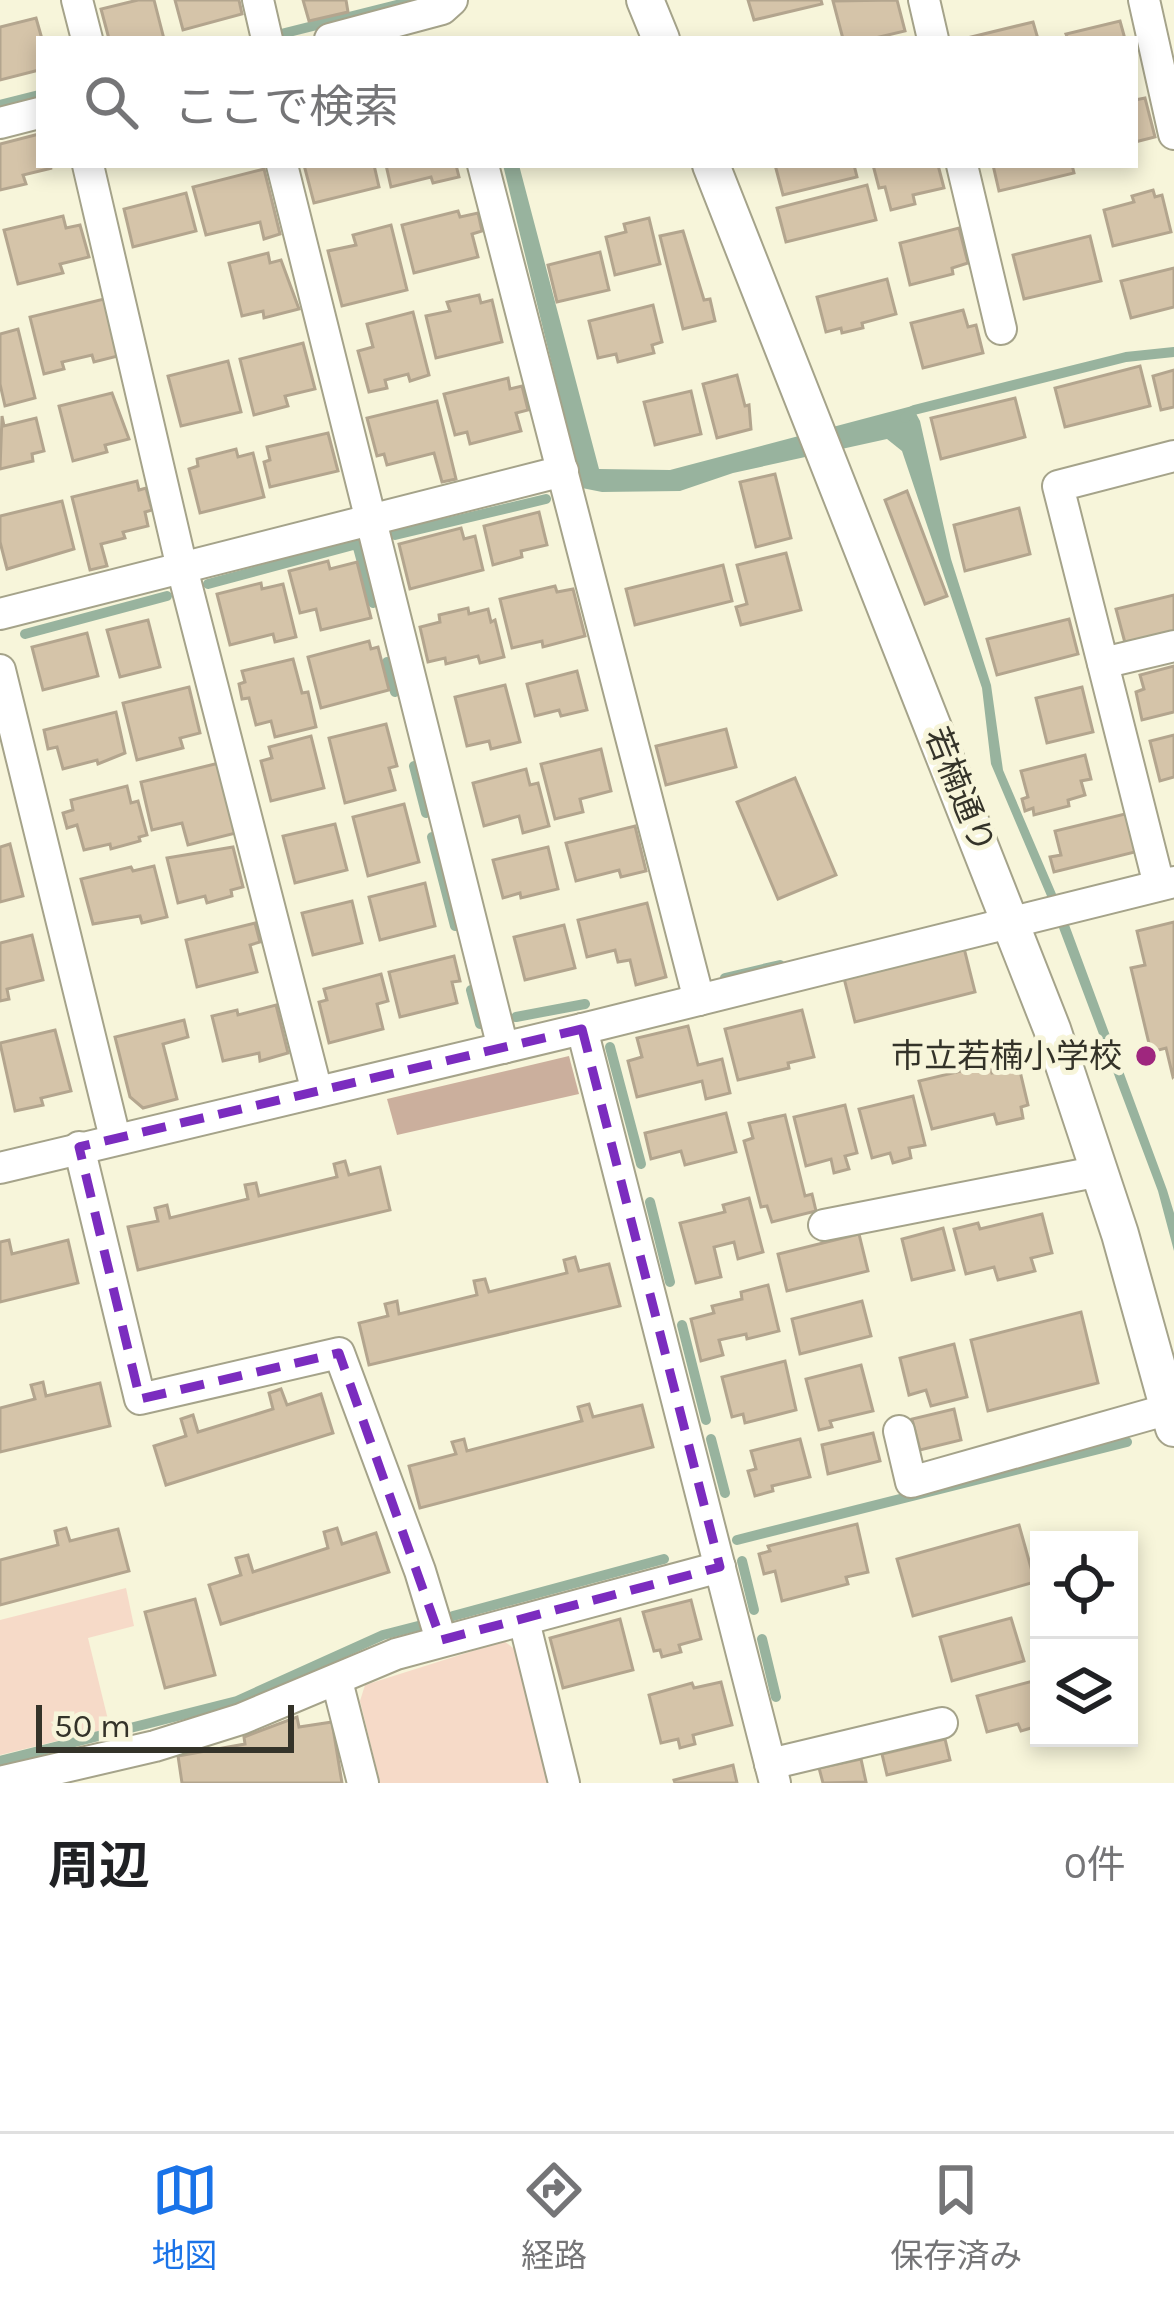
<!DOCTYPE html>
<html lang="ja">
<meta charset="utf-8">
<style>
body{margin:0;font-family:Karla,"Noto Sans JP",sans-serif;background:#f2f2f2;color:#202124}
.controls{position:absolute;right:36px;bottom:36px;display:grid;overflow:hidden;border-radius:0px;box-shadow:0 6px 18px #0003}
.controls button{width:108px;height:108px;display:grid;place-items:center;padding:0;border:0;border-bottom:3px solid #e0e0e0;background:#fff;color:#202124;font:60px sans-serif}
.scale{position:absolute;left:36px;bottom:30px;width:258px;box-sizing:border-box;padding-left:12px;border:6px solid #343329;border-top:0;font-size:33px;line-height:42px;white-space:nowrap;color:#343329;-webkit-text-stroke:9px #f7f5da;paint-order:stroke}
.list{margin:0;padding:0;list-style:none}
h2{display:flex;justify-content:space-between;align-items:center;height:156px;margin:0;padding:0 48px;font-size:51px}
h2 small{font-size:39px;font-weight:400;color:#757577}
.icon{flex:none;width:66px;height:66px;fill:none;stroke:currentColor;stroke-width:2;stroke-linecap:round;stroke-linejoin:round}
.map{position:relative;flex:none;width:1174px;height:1783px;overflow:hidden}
.search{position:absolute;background:#fff;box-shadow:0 6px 18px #0003;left:36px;right:36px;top:36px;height:132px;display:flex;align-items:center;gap:30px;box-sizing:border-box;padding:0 42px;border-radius:0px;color:#757577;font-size:45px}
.sheet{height:348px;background:#fff}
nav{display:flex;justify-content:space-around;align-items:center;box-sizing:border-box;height:168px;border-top:3px solid #e0e0e0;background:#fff;font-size:33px;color:#757577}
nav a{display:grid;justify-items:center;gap:6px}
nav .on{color:#1a73e8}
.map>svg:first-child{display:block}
.green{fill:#f6dac8}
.forest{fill:#cbaf9d}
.water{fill:#98b39e}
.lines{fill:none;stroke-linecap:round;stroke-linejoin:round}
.stream{stroke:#98b39e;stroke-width:10}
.building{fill:#d5c4a9;stroke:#b3a58e;stroke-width:3}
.minor-casing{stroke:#a5a38a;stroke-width:34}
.tertiary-casing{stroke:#a5a38a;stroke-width:40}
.minor{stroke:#fff;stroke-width:30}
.tertiary{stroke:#fff;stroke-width:36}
.marked{fill:none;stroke:#7b2cbf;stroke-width:9;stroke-dasharray:24 15;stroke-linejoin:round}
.poi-dot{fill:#9f267e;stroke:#f7f5da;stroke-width:4.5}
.labels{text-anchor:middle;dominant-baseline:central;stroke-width:10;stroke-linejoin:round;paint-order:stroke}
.street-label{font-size:33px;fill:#343329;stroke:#f7f5da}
.poi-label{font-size:33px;fill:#343329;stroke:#f7f5da;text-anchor:end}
</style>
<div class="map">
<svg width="1174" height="1783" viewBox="0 0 1174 1783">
<rect width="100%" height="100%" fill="#f7f5da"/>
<g class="green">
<path d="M126 1588 134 1626 88 1638 110 1728 0 1755V1620Z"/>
<path d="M504 1641 521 1654 552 1783H380L360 1701 365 1685Z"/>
</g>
<path class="forest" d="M569 1056 579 1094 397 1135 387 1099Z"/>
<path class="water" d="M503 165H519L599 469 670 470 912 406 920 421 951 559 991 685 1003 770 1068 922 1167 1190 1174 1213V1251L1158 1191 1047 896 991 764 982 688 902 451 887 439 733 473 680 491 602 492 582 488Z"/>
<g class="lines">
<g class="stream">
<path d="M281 34 417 0"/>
<path d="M0 105 39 95"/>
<path d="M905 418 914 410 1126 357 1174 352"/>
<path d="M395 535 546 499"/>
<path d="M208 584 357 544 373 603"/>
<path d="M25 634 167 596"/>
<path d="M387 662 395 692"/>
<path d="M414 766 426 813"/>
<path d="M432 837 455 926"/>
<path d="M725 978 780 965"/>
<path d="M471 990 480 1024"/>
<path d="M516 1017 585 1004"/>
<path d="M610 1047 641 1164"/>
<path d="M650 1202 670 1282"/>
<path d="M682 1325 706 1420"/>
<path d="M711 1439 725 1493"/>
<path d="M737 1540 1127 1442"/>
<path d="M742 1561 754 1610"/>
<path d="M453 1616 664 1559"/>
<path d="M762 1639 776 1697"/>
<path d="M0 1761 237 1701 383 1635 422 1625"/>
</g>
</g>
<g class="building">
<path d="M138 0H154L164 39H109L101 9Z"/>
<path d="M175 0H239L242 14 183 30Z"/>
<path d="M303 0H346L348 12 309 21Z"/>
<path d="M748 0H821L822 4 754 20Z"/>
<path d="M897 0 905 31 871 39H843L833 1Z"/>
<path d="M36 18 42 39 39 70 0 80V27Z"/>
<path d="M1120 21 1125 39H1068L1066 34Z"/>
<path d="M1033 22 1038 39H963Z"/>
<path d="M1145 98 1155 137 1135 142V100Z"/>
<path d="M39 134V165L52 168 23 175 26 184 0 190V144Z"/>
<path d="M304 165H374L379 187 314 203Z"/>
<path d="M386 165H456L459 177 433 183 431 177 391 187Z"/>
<path d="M775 165H854L857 177 783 195Z"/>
<path d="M873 165H938L944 188 913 195 915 204 891 210 885 187 879 188Z"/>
<path d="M993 165H1072L1074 173 999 191Z"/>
<path d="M264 169 280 234 264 239 260 222 206 235 193 187Z"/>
<path d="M867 185 876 220 786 242 777 208Z"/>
<path d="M1153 190 1155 197 1162 195 1171 232 1113 246 1104 210 1134 202 1132 196Z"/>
<path d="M186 193 196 231 133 247 124 209Z"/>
<path d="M458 211 460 217 478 213 482 231 472 234 478 257 414 273 402 225Z"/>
<path d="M63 216 66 228 80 225 89 257 60 264 63 273 18 284 4 230Z"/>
<path d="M649 218 660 264 615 275 606 237 626 232 624 224Z"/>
<path d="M391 225 407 290 342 306 328 251 356 245 353 235Z"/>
<path d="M959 228 968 263 952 268 953 274 910 285 900 243Z"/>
<path d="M683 231 704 300 710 299 715 321 683 329 660 236Z"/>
<path d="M1090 236 1101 281 1024 299 1013 255Z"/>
<path d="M600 252 609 290 557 302 548 265Z"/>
<path d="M268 253 270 263 281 260 299 309 264 318 263 311 242 316 229 263Z"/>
<path d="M1174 268V307L1131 318 1121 281Z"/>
<path d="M887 279 896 314 862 323 863 328 842 333 841 328 826 332 817 297Z"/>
<path d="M479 295 481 303 492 300 502 342 436 358 426 316 450 311 447 302Z"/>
<path d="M104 299 118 356 94 362 92 355 62 362 64 369 44 374 30 317Z"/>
<path d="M653 305 662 342 652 345 654 353 618 362 616 354 598 358 589 321Z"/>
<path d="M963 310 968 327 976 325 983 353 923 368 911 323Z"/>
<path d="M413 312 429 375 410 381 408 374 385 380 387 388 369 392 358 351 373 347 367 324Z"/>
<path d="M18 329 35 398 5 406 0 384V334Z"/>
<path d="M303 343 315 389 285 396 288 406 254 415 240 359Z"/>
<path d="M228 361 241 412 181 426 168 376Z"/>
<path d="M1140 366 1150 406 1065 427 1055 388Z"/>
<path d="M1174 370V407L1161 410 1153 376Z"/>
<path d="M737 375 745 406 749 405 751 429 717 438 703 384Z"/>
<path d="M508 378 510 389 522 386 528 410 516 413 521 431 470 444 467 432 455 435 444 394Z"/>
<path d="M691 391 701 434 655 445 644 402Z"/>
<path d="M112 393 129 439 105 445 107 452 73 461 59 406Z"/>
<path d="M1015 398 1025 437 941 459 931 418Z"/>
<path d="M437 401 456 479 442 482 434 453 387 465 384 454 377 456 367 418Z"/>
<path d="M2 416 4 426 36 418 44 451 32 454 33 461 0 469Z"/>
<path d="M328 433 338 471 270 487 264 462 270 460 267 447Z"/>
<path d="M236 449 238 457 253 453 264 497 200 513 189 469 198 466 197 459Z"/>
<path d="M775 474 791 538 756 547 740 482Z"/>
<path d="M137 481 139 490 146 488 152 510 145 512 148 526 123 532 125 538 101 544 107 566 90 570 72 497Z"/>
<path d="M907 491 947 596 925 604 885 500Z"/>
<path d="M62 501 74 549 7 569 0 542V516Z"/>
<path d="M1019 508 1030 554 965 571 954 525Z"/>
<path d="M539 512 547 545 521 551 522 557 493 565 484 526Z"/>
<path d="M461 528 464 539 475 536 483 570 410 589 399 544Z"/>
<path d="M786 553 801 610 741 625 736 607 747 604 737 565Z"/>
<path d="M328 561 330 569 357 562 371 618 321 630 316 609 300 613 289 571Z"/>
<path d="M723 565 732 601 635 625 626 589Z"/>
<path d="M261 583 262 589 283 584 296 637 275 642 273 634 230 645 217 594Z"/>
<path d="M555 586 557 592 573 589 585 636 543 647 542 641 512 648 500 599Z"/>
<path d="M1174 595V631L1125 643 1116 609Z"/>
<path d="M468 608 469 614 488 609 491 622 495 620 504 657 480 663 478 656 446 664 445 658 428 662 420 627 440 622 439 615Z"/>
<path d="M1069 619 1078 654 997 675 987 639Z"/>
<path d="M148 620 160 667 120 677 107 630Z"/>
<path d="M87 633 98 676 43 690 32 647Z"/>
<path d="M369 641 371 649 378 647 389 690 321 708 308 657Z"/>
<path d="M293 659 302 693 308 692 316 727 275 737 271 721 256 725 249 698 242 699 239 684 245 682 242 671Z"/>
<path d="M1174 666V712L1142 720 1136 692 1144 689 1140 675Z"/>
<path d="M577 671 587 710 561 716 559 710 535 716 527 684Z"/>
<path d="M505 685 520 742 491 749 489 741 467 746 455 697Z"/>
<path d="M189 687 200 733 180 738 183 748 137 760 123 703Z"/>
<path d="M1082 687 1093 732 1047 743 1036 698Z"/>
<path d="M116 712 125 753 98 764 97 760 63 769 57 747 48 749 44 730Z"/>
<path d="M386 724 397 766 389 768 395 790 345 803 329 738Z"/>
<path d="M726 729 736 767 666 785 656 746Z"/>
<path d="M1174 735V777L1160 781 1150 741Z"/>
<path d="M311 736 324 788 271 801 261 761 272 758 269 747Z"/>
<path d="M601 749 611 791 580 799 583 812 555 819 541 764Z"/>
<path d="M1085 755 1091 779 1081 781 1085 795 1068 800 1069 806 1034 815 1033 808 1025 811 1022 799 1028 797 1021 771Z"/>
<path d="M219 763 236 833 188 845 182 823 152 830 141 782Z"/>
<path d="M526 769 530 785 538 783 549 826 523 833 519 816 484 826 473 783Z"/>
<path d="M795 778 836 875 778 899 737 802Z"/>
<path d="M127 786 131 803 138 801 147 835 139 837 140 841 111 849 110 844 84 850 77 825 67 828 63 813 73 810 71 800Z"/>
<path d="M404 804 419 862 368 876 353 817Z"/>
<path d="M1129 813 1139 851 1054 872 1050 857 1061 855 1055 831Z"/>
<path d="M335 824 347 870 295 883 283 836Z"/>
<path d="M635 826 646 871 621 877 619 870 576 881 566 843Z"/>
<path d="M10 844 23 896 0 902V847Z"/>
<path d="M233 847 243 887 231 890 232 896 207 903 205 896 178 903 167 858Z"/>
<path d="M548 847 558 889 521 898 520 893 503 898 493 860Z"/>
<path d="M154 866 167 917 142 923 140 916 93 924 81 879 131 867 133 871Z"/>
<path d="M425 883 435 926 380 940 369 897Z"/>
<path d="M352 901 362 943 313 955 302 913Z"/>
<path d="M647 903 666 977 636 985 630 960 618 962 615 950 587 957 578 920Z"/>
<path d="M1174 922V1076L1173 1077 1166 1048 1151 1052 1131 968 1145 965 1137 931Z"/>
<path d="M255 923 260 942 250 945 257 972 197 987 186 940Z"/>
<path d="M564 925 575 968 525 980 514 937Z"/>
<path d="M32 935 43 980 7 989 9 999 0 1001V943Z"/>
<path d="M964 948 975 992 855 1022 844 978Z"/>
<path d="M454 956 460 981 452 982 457 1003 400 1017 389 972Z"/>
<path d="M381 974 388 1001 377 1004 383 1029 329 1043 319 1002 327 1000 324 989Z"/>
<path d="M276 1005 288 1053 260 1061 259 1053 223 1061 212 1016 237 1010 238 1015Z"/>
<path d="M802 1010 814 1057 788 1063 789 1068 738 1080 725 1029Z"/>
<path d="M184 1020 188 1037 163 1044 177 1099 143 1108 130 1097 115 1037Z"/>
<path d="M688 1026 698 1065 722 1059 730 1093 706 1099 702 1081 637 1097 628 1061 642 1057 637 1038Z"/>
<path d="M55 1030 71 1091 41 1098 43 1105 15 1111 0 1043Z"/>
<path d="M990 1064 992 1073 1019 1067 1028 1105 1021 1107 1023 1118 997 1124 994 1114 932 1129 919 1081Z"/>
<path d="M913 1096 925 1145 909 1148 911 1158 893 1163 890 1153 872 1158 859 1109Z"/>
<path d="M845 1105 857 1153 845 1156 849 1169 834 1173 831 1159 806 1166 794 1117Z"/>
<path d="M726 1113 736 1152 685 1165 681 1151 651 1159 645 1133Z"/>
<path d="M785 1115 805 1196 812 1194 816 1211 772 1222 767 1206 761 1207 744 1141 753 1138 749 1123Z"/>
<path d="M345 1161 349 1175 380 1167 390 1210 138 1270 128 1227 158 1221 155 1208 167 1205 170 1218 248 1199 245 1185 256 1183 259 1196 337 1177 334 1164Z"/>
<path d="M749 1198 763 1252 738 1259 734 1242 714 1247 721 1277 696 1283 680 1223 725 1212 723 1205Z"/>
<path d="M1042 1214 1052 1253 1031 1258 1035 1271 998 1280 994 1267 966 1274 954 1229 978 1223 980 1229Z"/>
<path d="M943 1228 954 1270 912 1280 902 1239Z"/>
<path d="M859 1234 868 1271 787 1291 778 1254Z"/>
<path d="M9 1240 12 1254 68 1240 78 1283 0 1302V1242Z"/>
<path d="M575 1257 579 1271 609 1264 620 1306 369 1365 359 1323 388 1316 385 1304 397 1301 399 1314 477 1295 474 1281 485 1279 489 1292 567 1273 564 1260Z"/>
<path d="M768 1285 779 1331 747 1339 746 1334 719 1340 723 1355 701 1361 691 1319 714 1313 712 1306 742 1299 741 1292Z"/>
<path d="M862 1301 871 1336 800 1354 792 1319Z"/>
<path d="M1081 1312 1098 1383 988 1411 971 1340Z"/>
<path d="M954 1344 967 1397 931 1406 926 1390 909 1395 900 1358Z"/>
<path d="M785 1361 796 1410 745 1423 743 1414 732 1417 722 1377Z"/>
<path d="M861 1365 873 1411 830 1421 832 1427 819 1430 806 1379Z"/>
<path d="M43 1382 46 1396 100 1383 110 1426 0 1452V1408L35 1399 31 1385Z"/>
<path d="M281 1389 287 1405 321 1394 333 1433 166 1485 154 1446 186 1436 181 1419 193 1415 198 1432 273 1409 269 1393Z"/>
<path d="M589 1404 593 1417 642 1405 653 1447 420 1508 409 1466 456 1454 452 1442 464 1439 467 1451 582 1421 578 1407Z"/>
<path d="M954 1409 961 1440 920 1450 912 1419Z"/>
<path d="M873 1433 880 1461 828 1474 822 1445Z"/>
<path d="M800 1439 810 1477 772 1486 773 1491 755 1496 748 1471 756 1469 751 1451Z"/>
<path d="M857 1524 868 1572 846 1577 848 1584 782 1601 775 1571 764 1574 759 1554 770 1551 768 1546Z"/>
<path d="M1019 1525 1035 1582 913 1616 897 1559Z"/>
<path d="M66 1528 70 1541 118 1529 129 1571 0 1605V1560L58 1545 55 1531Z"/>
<path d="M337 1528 342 1544 376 1533 389 1572 221 1624 209 1585 241 1575 236 1558 248 1555 253 1572 328 1548 324 1532Z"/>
<path d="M195 1599 215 1675 165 1688 145 1612Z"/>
<path d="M691 1600 701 1639 679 1645 681 1652 662 1657 660 1650 654 1651 643 1612Z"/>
<path d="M1011 1618 1024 1661 952 1681 940 1637Z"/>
<path d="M620 1619 633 1670 563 1688 550 1638Z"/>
<path d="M1033 1681 1039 1702 1038 1726 1021 1731 1018 1724 987 1732 977 1696Z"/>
<path d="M721 1682 732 1725 693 1735 695 1744 680 1748 678 1739 661 1743 649 1695 692 1683 694 1688Z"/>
<path d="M297 1717 299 1727 332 1722 342 1783H182L178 1756 245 1744 244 1737Z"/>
<path d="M945 1739 950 1760 887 1775 882 1754Z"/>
<path d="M861 1759 866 1782 823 1783 819 1768Z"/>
<path d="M733 1765 737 1783H675L674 1780Z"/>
</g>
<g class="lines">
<defs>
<g id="minor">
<path d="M77 0 87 39"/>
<path d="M258 0 267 39"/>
<path d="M924 0 933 39"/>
<path d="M1144 0 1174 134"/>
<path d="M330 39 442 9 452 0"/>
<path d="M0 123 39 113"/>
<path d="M88 165 182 568 317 1092"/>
<path d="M282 165 503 1048"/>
<path d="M483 165 699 1000"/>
<path d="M962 165 1001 329"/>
<path d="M0 614 563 471"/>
<path d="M1103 663 1174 646"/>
<path d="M0 670 115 1138"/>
<path d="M1159 885 1058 486 1174 456"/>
<path d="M582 1029 775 1783"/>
<path d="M79 1147 140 1399 339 1353 420 1571 441 1640"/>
<path d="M0 1168 582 1029 1174 882"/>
<path d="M824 1225 1100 1171"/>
<path d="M899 1431 911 1482 1169 1409"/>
<path d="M524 1621 564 1783"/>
<path d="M337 1681 363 1783"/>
<path d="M770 1764 942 1723"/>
<path d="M0 1782 155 1746 241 1719 396 1654 720 1567"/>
</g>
<g id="tertiary">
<path d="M645 0 661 39"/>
<path d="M711 165 1052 1029 1120 1234 1174 1428"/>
</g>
</defs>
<use href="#minor" class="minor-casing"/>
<use href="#tertiary" class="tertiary-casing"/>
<use href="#minor" class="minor"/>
<use href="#tertiary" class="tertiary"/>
</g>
<path class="marked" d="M582 1029 720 1567 441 1640 339 1353 140 1399 79 1147Z"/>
<circle class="poi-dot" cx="1146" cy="1056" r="12"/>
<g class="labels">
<g class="street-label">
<text transform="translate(960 790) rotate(68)">若楠通り</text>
</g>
<g class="poi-label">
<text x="1122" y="1056">市立若楠小学校</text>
</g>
</g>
</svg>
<div class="controls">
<button><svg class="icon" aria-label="locate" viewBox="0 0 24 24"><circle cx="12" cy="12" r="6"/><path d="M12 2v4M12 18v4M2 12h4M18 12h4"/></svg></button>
<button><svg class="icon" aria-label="layers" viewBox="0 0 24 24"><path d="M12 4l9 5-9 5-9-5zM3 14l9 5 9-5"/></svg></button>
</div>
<div class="scale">50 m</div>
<div class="search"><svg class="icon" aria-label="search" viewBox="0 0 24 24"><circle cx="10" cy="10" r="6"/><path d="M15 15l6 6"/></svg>ここで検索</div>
</div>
<section class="sheet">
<h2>周辺<small>0件</small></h2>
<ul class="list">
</ul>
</section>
<nav>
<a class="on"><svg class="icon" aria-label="map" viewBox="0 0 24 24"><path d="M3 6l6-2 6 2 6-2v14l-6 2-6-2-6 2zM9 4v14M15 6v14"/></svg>地図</a>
<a><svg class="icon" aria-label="directions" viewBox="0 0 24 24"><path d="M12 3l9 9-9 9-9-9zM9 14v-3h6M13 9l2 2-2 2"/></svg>経路</a>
<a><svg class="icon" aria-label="saved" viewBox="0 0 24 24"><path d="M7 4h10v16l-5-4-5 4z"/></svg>保存済み</a>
</nav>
